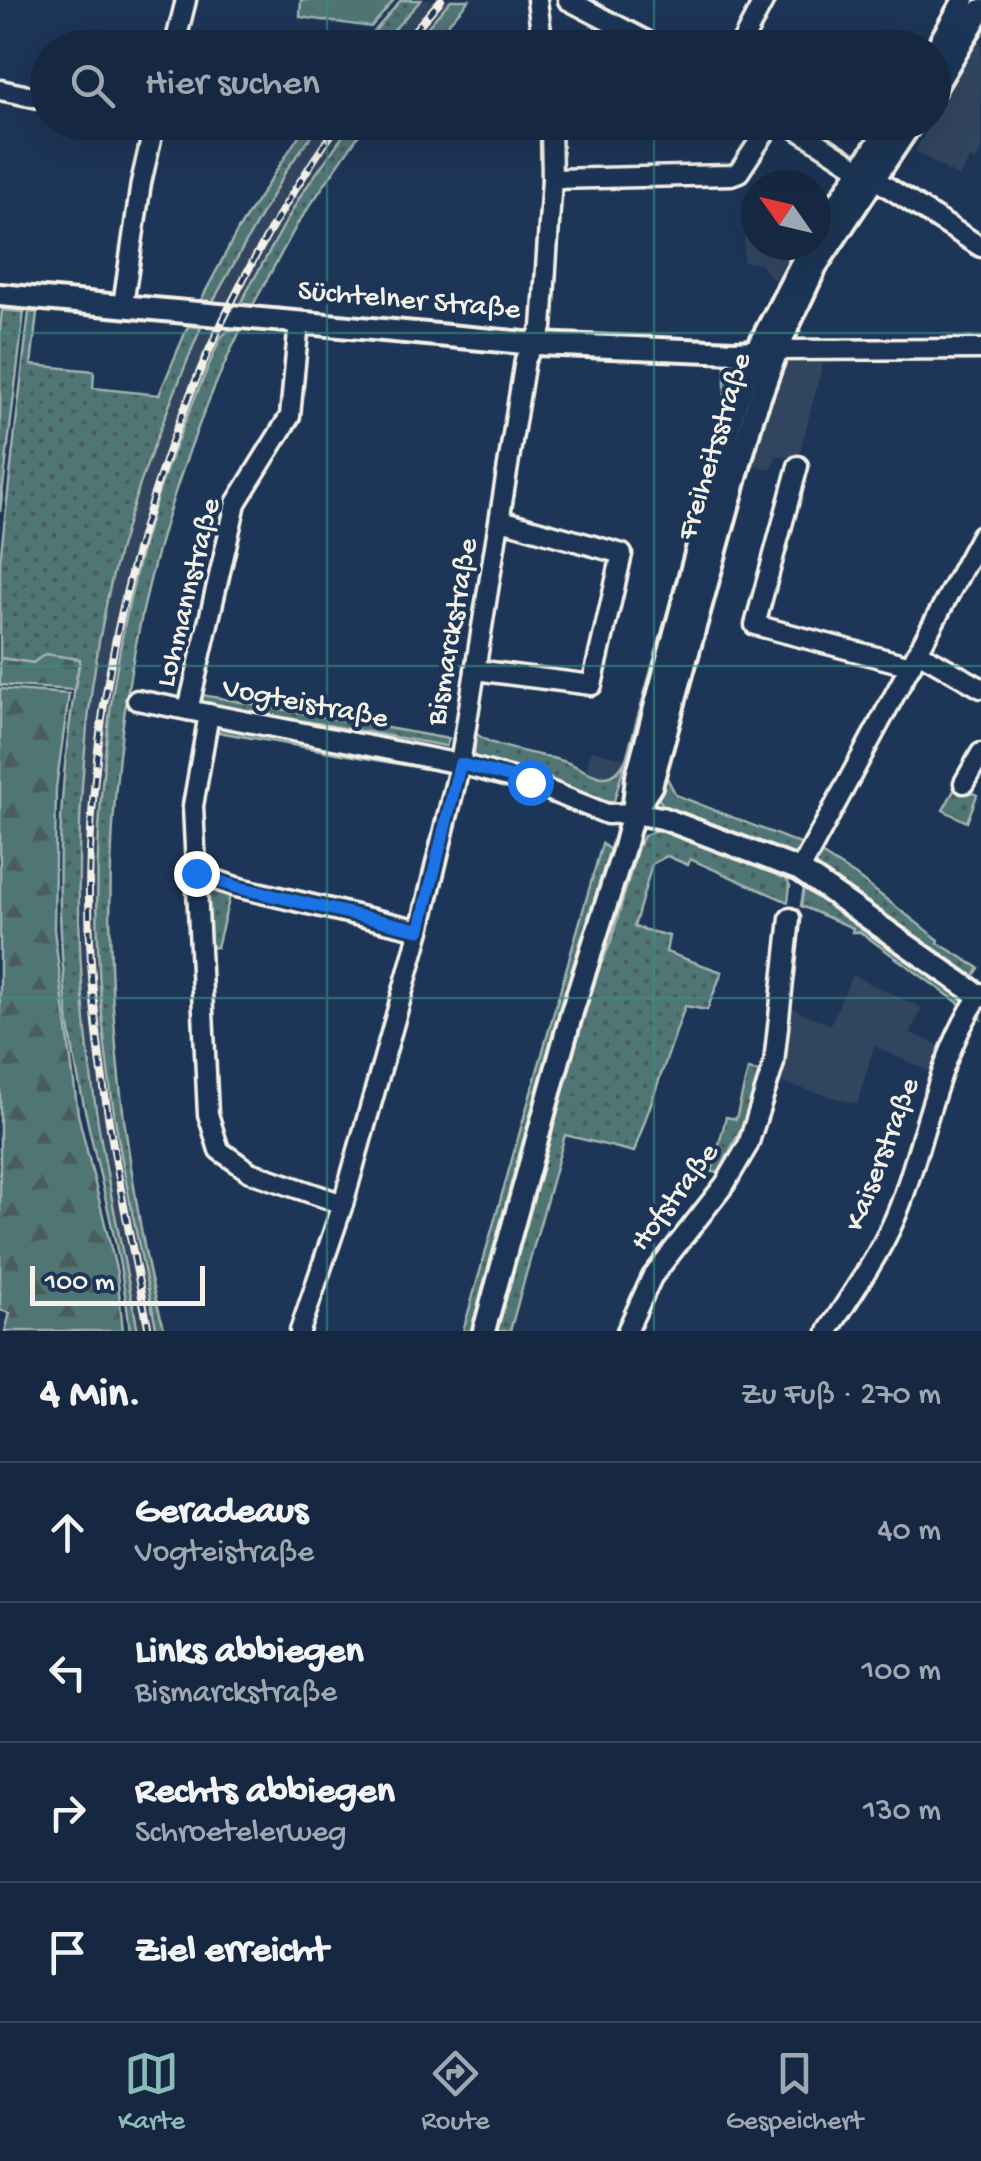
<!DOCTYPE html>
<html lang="de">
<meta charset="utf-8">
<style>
body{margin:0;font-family:"Gochi Hand",sans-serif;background:#23344c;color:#f1f3f6}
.compass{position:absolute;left:741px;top:170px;width:90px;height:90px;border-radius:50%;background:#162841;box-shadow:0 10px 40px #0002;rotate:304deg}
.scale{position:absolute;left:30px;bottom:25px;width:175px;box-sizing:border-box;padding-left:10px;border:5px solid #f4f1e8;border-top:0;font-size:28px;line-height:35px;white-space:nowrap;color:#f4f1e8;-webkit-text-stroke:8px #1d3557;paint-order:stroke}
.stop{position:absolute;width:30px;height:30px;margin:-22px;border:8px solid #1a73e8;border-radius:50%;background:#fff}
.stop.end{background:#1a73e8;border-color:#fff;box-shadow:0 2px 10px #0008}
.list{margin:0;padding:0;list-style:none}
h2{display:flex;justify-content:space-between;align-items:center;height:130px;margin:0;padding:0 40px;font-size:42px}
h2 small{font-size:32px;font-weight:400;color:#9ea6b1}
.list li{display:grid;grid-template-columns:65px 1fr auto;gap:30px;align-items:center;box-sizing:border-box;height:140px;padding:0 40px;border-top:2px solid #35445a}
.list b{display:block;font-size:38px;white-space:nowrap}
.list p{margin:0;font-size:32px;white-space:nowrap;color:#9ea6b1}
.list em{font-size:32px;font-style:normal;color:#9ea6b1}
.icon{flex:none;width:55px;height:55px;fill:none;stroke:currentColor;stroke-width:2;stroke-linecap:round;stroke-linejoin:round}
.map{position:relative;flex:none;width:981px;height:1331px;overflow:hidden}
.search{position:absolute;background:#162841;box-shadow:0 10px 40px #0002;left:30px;right:30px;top:30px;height:110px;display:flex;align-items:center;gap:25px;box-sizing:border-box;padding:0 35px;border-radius:55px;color:#9ea6b1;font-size:38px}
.sheet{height:690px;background:#162841}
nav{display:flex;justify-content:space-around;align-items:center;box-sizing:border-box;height:140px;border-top:2px solid #35445a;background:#162841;font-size:28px;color:#9ea6b1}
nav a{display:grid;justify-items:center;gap:5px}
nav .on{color:#8bbbb9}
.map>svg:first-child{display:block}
.built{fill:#33445e}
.green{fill:url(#green-dots);stroke:#a2b2ae;stroke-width:2.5}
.forest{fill:url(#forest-firs);stroke:#a2b2ae;stroke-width:2.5}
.pitch{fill:#4f7475;stroke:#a2b2ae;stroke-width:2.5}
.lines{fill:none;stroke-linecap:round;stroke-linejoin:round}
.minor-casing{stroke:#f4f1e8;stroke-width:25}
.major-casing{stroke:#f4f1e8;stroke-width:28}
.minor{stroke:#1d3557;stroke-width:18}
.major{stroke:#1d3557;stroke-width:20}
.rail-casing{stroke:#f4f1e8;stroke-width:8}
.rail{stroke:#1d3557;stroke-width:4;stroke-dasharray:11;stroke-linecap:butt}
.route{stroke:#1a73e8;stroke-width:12}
.grid{fill:none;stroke:#3d8f86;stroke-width:2.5;stroke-opacity:0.55}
.labels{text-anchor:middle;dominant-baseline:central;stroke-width:8;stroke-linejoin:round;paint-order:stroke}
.street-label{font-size:30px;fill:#f4f1e8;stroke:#1d3557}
</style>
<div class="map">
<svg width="981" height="1331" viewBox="0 0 981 1331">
<defs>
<pattern id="green-dots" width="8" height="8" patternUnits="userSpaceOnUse" patternTransform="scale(2.5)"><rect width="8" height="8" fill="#4f7475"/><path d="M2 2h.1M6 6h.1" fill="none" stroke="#4c5c5b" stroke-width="1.8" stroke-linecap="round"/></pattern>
<pattern id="forest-firs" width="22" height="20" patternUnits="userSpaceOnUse" patternTransform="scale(2.5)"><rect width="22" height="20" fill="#4f7475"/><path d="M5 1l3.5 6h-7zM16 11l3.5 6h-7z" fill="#4c5c5b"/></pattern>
</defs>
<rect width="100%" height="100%" fill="#1d3557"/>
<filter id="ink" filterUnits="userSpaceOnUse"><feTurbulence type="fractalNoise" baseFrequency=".01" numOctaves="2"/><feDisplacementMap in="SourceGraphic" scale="20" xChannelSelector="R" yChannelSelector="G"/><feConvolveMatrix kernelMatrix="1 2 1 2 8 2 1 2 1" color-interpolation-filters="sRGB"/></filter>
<g filter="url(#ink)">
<g class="built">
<path d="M421 0H451L410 47 378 48Z"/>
<path d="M981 37V152L976 161 970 158 959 177 915 151Z"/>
<path d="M321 123H352L301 195 269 248 229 330 221 337 184 421 153 511 128 604 112 697 101 795 96 894 101 1004 112 1100 157 1331H138L111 1191 86 1034 80 875 83 781 92 696 108 599 132 507 164 416 212 303 287 169Z"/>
<path d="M756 207V245H795L774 281 760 264 743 262 746 222Z"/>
<path d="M823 363 798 460 777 455 771 470 751 466 778 364Z"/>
<path d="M591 750 626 759 619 772 606 778 586 772Z"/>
<path d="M852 975 922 1008 911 1033 938 1045 930 1072 874 1046 857 1104 776 1081 787 1006 830 1025Z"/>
</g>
<g class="green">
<path d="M401 0H421L378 47H361Z"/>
<path d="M451 0H469L427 47H410Z"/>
<path d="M307 123H321L287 169 212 303 200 302 238 230Z"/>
<path d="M352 123H367L298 223 253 305 240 304 301 195Z"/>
<path d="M2 310 24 312 0 512V328Z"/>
<path d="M29 312 37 313 31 365 94 371 93 388 159 395 188 326 201 327C165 416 127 506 107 600 78 740 72 889 86 1032 96 1132 119 1232 138 1331H130C119 1230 85 1133 70 1032 53 911 57 779 80 660L33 663 0 658V561Z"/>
<path d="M229 330 240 331C115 588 85 879 130 1160 139 1218 147 1275 165 1331H157C134 1223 109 1112 101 1002 89 838 106 671 152 513 170 453 196 395 221 337Z"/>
<path d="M725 364 729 370 730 404 641 730 632 754 626 759 614 801 596 804 474 757 476 733C488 748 544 754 566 762 578 766 590 776 603 777 615 777 621 769 626 759L725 406Z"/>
<path d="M202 695 449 739 446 746 203 703Z"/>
<path d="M217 724 438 764 443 772 213 731Z"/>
<path d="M659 772 665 774 676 795 803 845 792 856H785L669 811 659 800Z"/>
<path d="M957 785 977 795 967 822 943 810Z"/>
<path d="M653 831 673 832 786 877 790 886 788 902 690 859 688 865 667 856 652 864 634 927 669 936 666 952 722 972 707 1010 685 1006 634 1152 565 1135 510 1331H492L586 997 610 944 638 847 644 836Z"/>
<path d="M602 844 610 850 474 1331H463Z"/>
<path d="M821 854 856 876 939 940 938 943 979 968 972 979 813 868Z"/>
<path d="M207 887 231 892 217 947 205 948 203 891Z"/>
<path d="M804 887 951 986 959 998 981 1010V1019L860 932H852L853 928 801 906Z"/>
<path d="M748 1070 759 1072 744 1122 719 1173 712 1172 726 1117 736 1119Z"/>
</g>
<g class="forest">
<path d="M45 654 80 659 74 690 0 685V658L33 663Z"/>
<path d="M0 689 69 694 56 788 54 930 78 1114 117 1273 123 1331H5L10 1313 0 1310Z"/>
</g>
<path class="pitch" d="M301 0H394L371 27 300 17Z"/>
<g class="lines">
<defs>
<g id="minor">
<path d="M537 0 543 48"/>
<path d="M568 0 660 48"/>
<path d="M174 48 186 0"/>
<path d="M739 48 764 0"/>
<path d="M0 90 48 100"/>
<path d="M786 122 981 247"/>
<path d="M552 179 731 175 739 172 772 122"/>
<path d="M123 305 141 183 155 122"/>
<path d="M777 350 981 349"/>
<path d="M798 466 755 625 911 666"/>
<path d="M918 652 981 688"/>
<path d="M475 670 592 685 622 554 501 520"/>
<path d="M137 700 460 764 530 783 607 814 633 813"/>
<path d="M188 710 236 503 290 416 299 322"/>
<path d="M209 714 193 806 208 1114 219 1150 250 1172 343 1204"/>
<path d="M964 783 981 753"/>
<path d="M800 870 981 535"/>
<path d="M196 873 236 887 420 930"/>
<path d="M300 1331 343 1204 420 930 460 764 525 360 542 328 552 179 551 122"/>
<path d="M627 1331 652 1277 725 1184 748 1145 774 1063 790 918"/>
<path d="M828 1331C854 1290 885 1248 901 1203 926 1134 939 1054 981 993"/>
</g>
<g id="major">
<path d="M934 53 964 0"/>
<path d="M934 89 981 10"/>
<path d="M816 236 892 122"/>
<path d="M0 295 536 344 735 352 777 350"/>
<path d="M635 810 651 786 753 416 777 350 816 266 912 122"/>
<path d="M633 813 662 818 800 870 981 997"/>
<path d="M484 1331 572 1012 623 851 633 813 637 776 734 410 756 351 811 245"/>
</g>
</defs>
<use href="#minor" class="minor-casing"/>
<use href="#major" class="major-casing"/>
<use href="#minor" class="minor"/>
<use href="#major" class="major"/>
<defs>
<g id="rail">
<path d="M399 48 441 0"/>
<path d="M149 1331C119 1186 88 1037 89 889 92 617 182 343 340 122"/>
</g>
</defs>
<use href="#rail" class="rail-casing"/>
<use href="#rail" class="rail"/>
</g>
</g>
<g class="lines" filter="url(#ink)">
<path class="route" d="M196 873 236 887 420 930 460 764 530 782"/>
</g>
<path class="grid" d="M327 0V48M654 0V48M327 122V1331M654 122V1331M0 333H981M0 666H981M0 998H981"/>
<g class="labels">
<g class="street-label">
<text transform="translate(409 302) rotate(5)">Süchtelner Straße</text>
<text transform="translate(716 447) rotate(-73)">Freiheitsstraße</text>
<text transform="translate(190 593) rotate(-76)">Lohmannstraße</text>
<text transform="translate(454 632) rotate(-80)">Bismarckstraße</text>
<text transform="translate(305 705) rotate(11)">Vogteistraße</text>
<text transform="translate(884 1155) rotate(-69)">Kaiserstraße</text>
<text transform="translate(676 1198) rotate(-53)">Hofstraße</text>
</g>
</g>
</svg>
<svg class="compass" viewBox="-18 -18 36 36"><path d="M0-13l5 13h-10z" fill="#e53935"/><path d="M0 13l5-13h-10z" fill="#9ea6b1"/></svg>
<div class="scale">100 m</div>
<div class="stop" style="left:530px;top:782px"></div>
<div class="stop end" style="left:196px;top:873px"></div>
<div class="search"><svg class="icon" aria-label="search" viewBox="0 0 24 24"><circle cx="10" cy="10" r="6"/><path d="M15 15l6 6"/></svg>Hier suchen</div>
</div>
<section class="sheet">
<h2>4 Min.<small>Zu Fuß · 270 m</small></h2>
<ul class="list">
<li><svg class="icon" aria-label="ahead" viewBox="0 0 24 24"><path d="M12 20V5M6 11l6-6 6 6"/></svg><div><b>Geradeaus</b><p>Vogteistraße</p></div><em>40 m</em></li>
<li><svg class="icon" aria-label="left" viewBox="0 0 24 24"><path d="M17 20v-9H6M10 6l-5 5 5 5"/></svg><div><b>Links abbiegen</b><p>Bismarckstraße</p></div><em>100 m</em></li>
<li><svg class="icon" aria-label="right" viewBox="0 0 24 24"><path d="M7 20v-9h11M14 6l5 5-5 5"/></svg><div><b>Rechts abbiegen</b><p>Schroetelerweg</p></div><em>130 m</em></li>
<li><svg class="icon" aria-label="arrive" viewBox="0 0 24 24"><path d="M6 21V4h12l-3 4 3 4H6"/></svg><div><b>Ziel erreicht</b></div></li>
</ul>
</section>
<nav>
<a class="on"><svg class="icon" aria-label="map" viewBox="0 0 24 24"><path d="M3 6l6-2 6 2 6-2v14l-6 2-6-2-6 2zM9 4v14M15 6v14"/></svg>Karte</a>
<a><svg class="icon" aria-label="directions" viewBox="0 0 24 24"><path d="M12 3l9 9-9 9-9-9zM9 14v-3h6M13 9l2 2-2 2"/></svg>Route</a>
<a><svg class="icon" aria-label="saved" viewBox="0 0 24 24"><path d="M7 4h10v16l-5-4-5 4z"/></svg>Gespeichert</a>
</nav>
